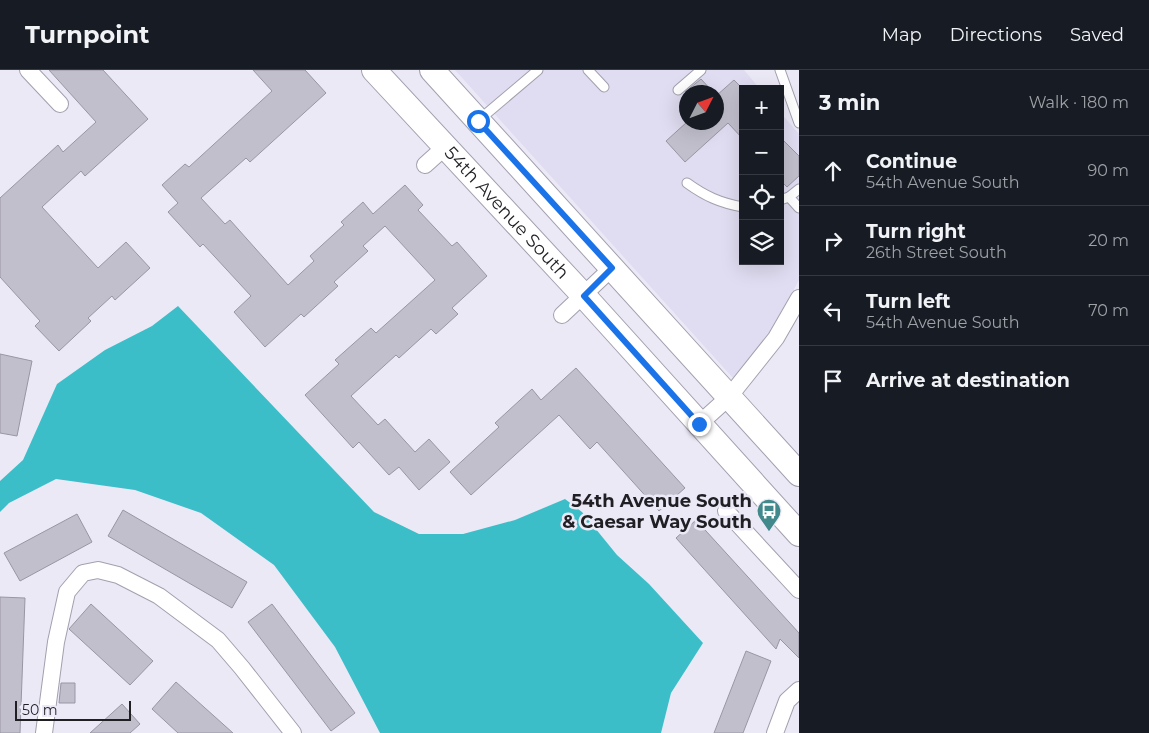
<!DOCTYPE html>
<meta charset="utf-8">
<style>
body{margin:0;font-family:Montserrat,sans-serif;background:#242831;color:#f1f3f6}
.controls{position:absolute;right:15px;top:15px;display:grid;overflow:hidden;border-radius:0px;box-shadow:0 5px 20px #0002}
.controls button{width:45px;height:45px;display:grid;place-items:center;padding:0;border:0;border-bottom:1px solid #363941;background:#171b24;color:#f1f3f6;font:25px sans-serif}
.compass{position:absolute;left:679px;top:15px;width:45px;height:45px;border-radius:50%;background:#171b24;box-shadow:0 5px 20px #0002;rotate:48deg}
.scale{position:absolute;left:15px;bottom:12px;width:116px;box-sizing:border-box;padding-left:5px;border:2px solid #201f24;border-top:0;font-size:14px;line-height:18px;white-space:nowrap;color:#201f24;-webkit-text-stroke:4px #ece9f7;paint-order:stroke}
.stop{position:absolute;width:15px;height:15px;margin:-11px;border:4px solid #1a73e8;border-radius:50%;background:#fff}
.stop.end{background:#1a73e8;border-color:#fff;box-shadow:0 1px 5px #0008}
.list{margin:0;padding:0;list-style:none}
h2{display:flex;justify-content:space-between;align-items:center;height:65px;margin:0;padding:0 20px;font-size:21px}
h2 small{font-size:16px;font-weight:400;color:#9ea1a6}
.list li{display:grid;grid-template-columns:32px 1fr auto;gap:15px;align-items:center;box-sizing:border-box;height:70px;padding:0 20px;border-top:1px solid #363941}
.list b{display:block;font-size:19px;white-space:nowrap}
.list p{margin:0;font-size:16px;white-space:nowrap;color:#9ea1a6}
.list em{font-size:16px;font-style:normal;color:#9ea1a6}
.icon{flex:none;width:28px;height:28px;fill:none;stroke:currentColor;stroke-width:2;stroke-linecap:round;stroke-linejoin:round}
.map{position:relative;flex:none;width:799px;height:663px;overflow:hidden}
header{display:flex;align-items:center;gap:30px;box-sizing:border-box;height:70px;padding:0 25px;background:#171b24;border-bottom:1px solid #363941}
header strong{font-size:24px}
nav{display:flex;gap:28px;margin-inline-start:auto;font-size:18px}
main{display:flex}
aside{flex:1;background:#171b24}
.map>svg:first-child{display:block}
.built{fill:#e0dcf1;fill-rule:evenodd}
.water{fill:#3cbec9}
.building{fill:#c2bfcd;stroke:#9996a4}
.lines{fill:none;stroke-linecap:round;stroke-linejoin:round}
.service-casing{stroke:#a3a0ae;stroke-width:11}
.minor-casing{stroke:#a3a0ae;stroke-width:18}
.secondary-casing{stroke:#a3a0ae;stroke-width:26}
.service{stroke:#fff;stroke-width:9}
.minor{stroke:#fff;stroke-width:16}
.secondary{stroke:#fff;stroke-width:24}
.route{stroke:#1a73e8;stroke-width:6}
.labels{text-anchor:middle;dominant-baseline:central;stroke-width:5;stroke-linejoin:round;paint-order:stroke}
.street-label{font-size:18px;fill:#201f24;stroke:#ece9f7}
.poi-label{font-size:18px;font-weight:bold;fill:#201f24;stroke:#ece9f7;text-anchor:end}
</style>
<header>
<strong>Turnpoint</strong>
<nav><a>Map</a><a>Directions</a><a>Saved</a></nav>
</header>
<main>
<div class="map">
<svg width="799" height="663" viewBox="0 0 799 663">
<rect width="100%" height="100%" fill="#ece9f7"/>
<path class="built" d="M455 0H744L760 19H743V191H780V42L799 64V210L770 264 733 308ZM686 22H716V52H686Z"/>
<path class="water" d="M178 236 374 442 419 464H463L515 450 565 429 582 442 617 485 649 514 703 573 671 623 661 663H380L335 577 274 495 201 443 135 420 56 409 9 433 0 442V411L23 390 57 314 105 280 152 256Z"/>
<g class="building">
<path d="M49 0H103L148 49 85 106 81 101 42 137 98 198 126 172 150 198 115 230 112 226 88 248 91 251 59 281 35 256 40 251 0 207V128L58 75 63 82 96 52Z"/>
<path d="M253 0H305L326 23 250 92 246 88 201 128 225 154 230 150 288 215 314 191 310 186 344 155 341 152 363 132 373 144 405 115 423 135 418 140 452 176 457 172 487 206 452 238 458 244 436 264 431 259 399 288 396 285 351 326 378 355 385 349 415 382 429 369 450 392 419 420 399 397 389 405 359 372 353 378 305 325 339 294 335 290 371 258 376 263 435 210 385 156 363 176 368 181 334 212 338 216 304 247 301 244 265 277 234 242 251 226 203 174 200 177 168 142 178 133 162 115 185 94 189 97 272 21Z"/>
<path d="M701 9 713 22H685Z"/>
<path d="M734 10 743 19V69L728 53 685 92 666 71 687 52H716V26Z"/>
<path d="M780 67 799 86V106L787 117 780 110Z"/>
<path d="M0 284 32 291 17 366 0 363Z"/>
<path d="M576 298 685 418 659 441 597 372 590 379 559 345 471 425 450 402 499 357 495 353 532 319 541 330Z"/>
<path d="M123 440 247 512 232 538 108 466Z"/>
<path d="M77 444 92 472 20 511 4 483Z"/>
<path d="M696 450 799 563V588L780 569 776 579 676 468Z"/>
<path d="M0 527 25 528 20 663H0Z"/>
<path d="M91 534 153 591 130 615 69 559Z"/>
<path d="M272 534 355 643 331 661 248 552Z"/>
<path d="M746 581 771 591 743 663H714Z"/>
<path d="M176 612 233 663H178L152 639Z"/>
<path d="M61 613H75V633H59Z"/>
<path d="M122 634 140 654 130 663H90Z"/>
</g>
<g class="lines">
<defs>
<g id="service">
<path d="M588 0 604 17"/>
<path d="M780 0 799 53"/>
<path d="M678 20 701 0"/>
<path d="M479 50 538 0"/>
<path d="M687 113C705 126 720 133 743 137"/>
<path d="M789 127 799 138"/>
<path d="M780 130 789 127 799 119"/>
</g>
<g id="minor">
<path d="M28 0 60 34"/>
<path d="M425 95 445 77"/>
<path d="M562 245 612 198"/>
<path d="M699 354 729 327 776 268 799 228"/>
<path d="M726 441 799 520"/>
<path d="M44 663 56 572 67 522 83 503 98 500 118 505 159 526 218 570 242 598 293 663"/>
<path d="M775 663 787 631 799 620"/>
</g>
<g id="secondary">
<path id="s1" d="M374 0 584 226 799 464"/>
<path d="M432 0 799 404"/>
</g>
</defs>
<use href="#service" class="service-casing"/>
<use href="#minor" class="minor-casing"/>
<use href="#secondary" class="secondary-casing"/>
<use href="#service" class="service"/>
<use href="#minor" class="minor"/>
<use href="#secondary" class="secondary"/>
</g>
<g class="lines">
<path class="route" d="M478 51 612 198 584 226 699 354"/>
</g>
<defs>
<symbol id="bus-pin" viewBox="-11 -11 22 30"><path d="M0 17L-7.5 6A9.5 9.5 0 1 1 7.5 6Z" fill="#41898a" stroke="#ece9f7"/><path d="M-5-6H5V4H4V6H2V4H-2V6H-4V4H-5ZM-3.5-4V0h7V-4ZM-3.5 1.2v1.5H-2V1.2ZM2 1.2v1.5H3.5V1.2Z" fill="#fff"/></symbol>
</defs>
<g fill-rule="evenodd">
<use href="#bus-pin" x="755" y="427" width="28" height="38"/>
</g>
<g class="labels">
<g class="street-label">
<text stroke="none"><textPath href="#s1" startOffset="195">54th Avenue South</textPath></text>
</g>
<g class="poi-label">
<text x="752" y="431">54th Avenue South<tspan x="752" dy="21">&amp; Caesar Way South</tspan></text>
</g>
</g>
</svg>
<div class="controls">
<button>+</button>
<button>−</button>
<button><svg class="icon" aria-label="locate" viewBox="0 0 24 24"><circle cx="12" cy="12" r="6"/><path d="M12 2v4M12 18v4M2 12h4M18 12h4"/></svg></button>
<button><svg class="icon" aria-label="layers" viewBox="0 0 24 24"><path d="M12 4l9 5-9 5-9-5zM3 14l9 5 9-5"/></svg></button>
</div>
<svg class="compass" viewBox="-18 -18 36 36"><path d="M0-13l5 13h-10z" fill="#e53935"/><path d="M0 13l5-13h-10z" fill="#9ea1a6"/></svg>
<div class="scale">50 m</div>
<div class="stop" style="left:478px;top:51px"></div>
<div class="stop end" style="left:699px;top:354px"></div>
</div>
<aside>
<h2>3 min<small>Walk · 180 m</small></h2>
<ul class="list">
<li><svg class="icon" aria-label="ahead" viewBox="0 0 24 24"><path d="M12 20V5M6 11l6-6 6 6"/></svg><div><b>Continue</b><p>54th Avenue South</p></div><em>90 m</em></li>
<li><svg class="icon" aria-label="right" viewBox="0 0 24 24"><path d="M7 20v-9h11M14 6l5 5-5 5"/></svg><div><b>Turn right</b><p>26th Street South</p></div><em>20 m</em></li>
<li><svg class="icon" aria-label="left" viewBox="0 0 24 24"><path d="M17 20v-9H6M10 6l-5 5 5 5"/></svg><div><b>Turn left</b><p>54th Avenue South</p></div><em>70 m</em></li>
<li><svg class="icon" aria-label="arrive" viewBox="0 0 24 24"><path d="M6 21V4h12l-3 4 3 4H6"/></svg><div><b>Arrive at destination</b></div></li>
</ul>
</aside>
</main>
